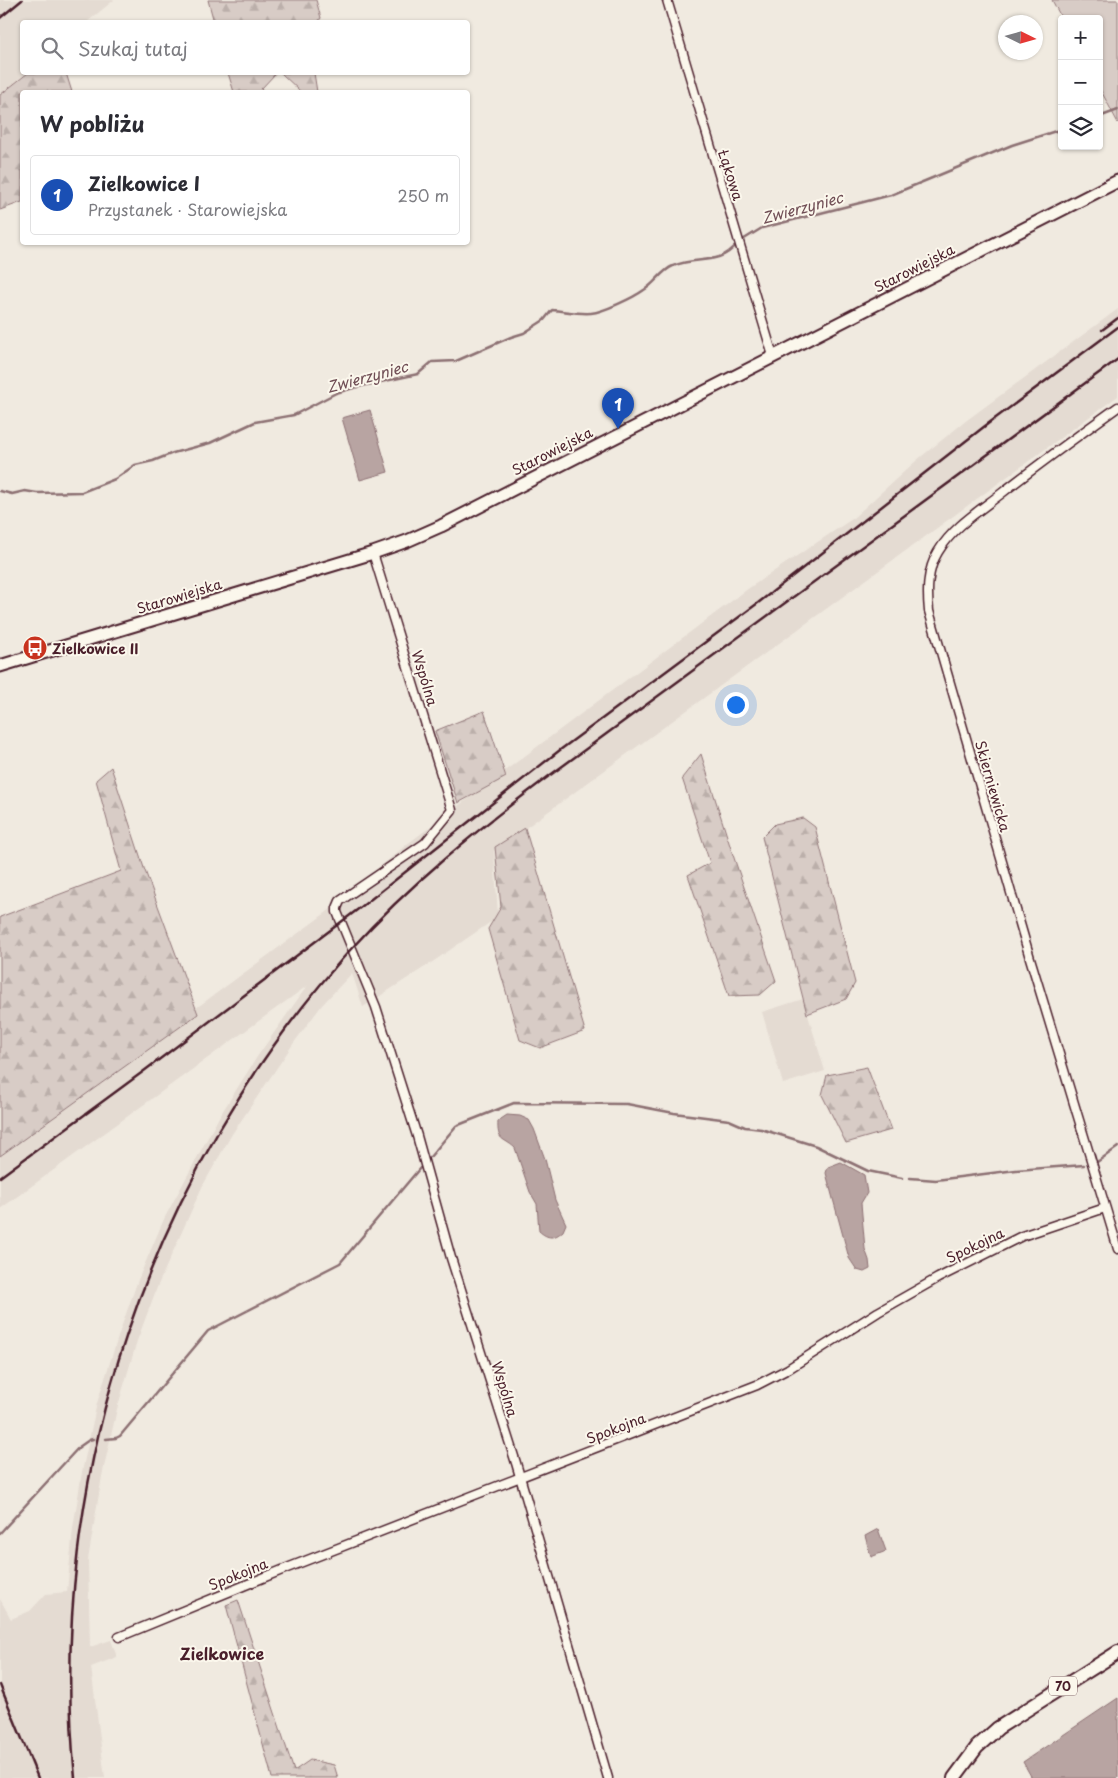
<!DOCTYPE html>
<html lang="pl">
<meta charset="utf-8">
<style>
body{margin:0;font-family:"Playpen Sans",sans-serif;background:#f7f7f7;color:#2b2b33}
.controls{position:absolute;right:15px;top:15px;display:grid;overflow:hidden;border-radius:5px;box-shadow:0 1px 4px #0004}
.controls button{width:45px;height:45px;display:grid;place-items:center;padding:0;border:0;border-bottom:1px solid #e1e1e2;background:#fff;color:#2b2b33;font:25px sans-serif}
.compass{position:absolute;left:998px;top:15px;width:45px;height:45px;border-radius:50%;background:#fff;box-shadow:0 1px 4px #0004;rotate:95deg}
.you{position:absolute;left:735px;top:704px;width:18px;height:18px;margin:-12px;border:4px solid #fff;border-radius:50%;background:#1a73e8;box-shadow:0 0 0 8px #1a73e833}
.badge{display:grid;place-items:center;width:32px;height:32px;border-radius:50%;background:#c8321e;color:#fff;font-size:16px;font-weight:700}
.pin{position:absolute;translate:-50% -41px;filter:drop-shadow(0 1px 2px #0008)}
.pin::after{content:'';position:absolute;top:26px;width:18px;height:15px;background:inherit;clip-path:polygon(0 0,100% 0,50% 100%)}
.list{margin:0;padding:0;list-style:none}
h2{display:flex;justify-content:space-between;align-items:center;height:65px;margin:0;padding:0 20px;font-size:21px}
h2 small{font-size:16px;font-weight:400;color:#7c7c81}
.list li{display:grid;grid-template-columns:32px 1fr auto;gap:15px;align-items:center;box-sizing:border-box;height:80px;margin:0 10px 10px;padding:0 10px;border:1px solid #e1e1e2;border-radius:5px}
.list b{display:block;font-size:19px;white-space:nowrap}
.list p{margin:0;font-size:16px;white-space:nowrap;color:#7c7c81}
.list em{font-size:16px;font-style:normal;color:#7c7c81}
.icon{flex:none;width:28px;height:28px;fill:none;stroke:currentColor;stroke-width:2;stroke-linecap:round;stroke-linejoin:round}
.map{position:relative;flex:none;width:1118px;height:1778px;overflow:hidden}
.search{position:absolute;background:#fff;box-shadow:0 1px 4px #0004;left:20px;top:20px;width:450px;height:55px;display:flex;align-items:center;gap:12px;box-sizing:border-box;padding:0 18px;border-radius:5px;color:#7c7c81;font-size:19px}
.panel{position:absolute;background:#fff;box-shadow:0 1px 4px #0004;left:20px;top:90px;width:450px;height:155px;border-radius:5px}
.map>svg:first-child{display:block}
.built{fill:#e4dbd2}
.grass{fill:#d8ccc6;stroke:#917678}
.forest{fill:url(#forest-firs);stroke:#917678}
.water{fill:#b8a4a2;stroke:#8c6f72}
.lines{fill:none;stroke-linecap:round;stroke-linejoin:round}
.stream{stroke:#8c6f72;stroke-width:2.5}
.street-casing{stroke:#4a1f2b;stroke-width:11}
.secondary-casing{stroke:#4a1f2b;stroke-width:15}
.primary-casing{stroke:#4a1f2b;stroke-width:16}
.street{stroke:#fbf7ec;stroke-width:8}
.secondary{stroke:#fbf7ec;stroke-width:11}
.primary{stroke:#fbf7ec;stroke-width:12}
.rail{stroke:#4a1f2b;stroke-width:2.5}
.labels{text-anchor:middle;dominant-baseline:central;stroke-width:4;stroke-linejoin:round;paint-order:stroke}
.shield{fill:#fbf7ec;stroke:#7f6065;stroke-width:1}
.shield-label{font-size:12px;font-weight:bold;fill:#4a1f2b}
.street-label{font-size:14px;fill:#4a1f2b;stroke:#fbf7ec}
.poi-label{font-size:14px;font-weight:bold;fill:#4a1f2b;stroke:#fbf7ec;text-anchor:start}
.water-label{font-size:15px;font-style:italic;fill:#704e55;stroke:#fbf7ec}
.quarter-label{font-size:16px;font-weight:bold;fill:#4a1f2b;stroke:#fbf7ec}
</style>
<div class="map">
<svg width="1118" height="1778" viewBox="0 0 1118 1778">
<defs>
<pattern id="forest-firs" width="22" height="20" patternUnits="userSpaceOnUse" patternTransform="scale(1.25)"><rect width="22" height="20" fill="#d8ccc6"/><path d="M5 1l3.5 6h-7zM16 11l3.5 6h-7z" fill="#bbafaa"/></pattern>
</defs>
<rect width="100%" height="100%" fill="#f0eae0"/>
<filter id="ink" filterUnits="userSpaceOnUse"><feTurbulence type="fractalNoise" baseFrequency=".02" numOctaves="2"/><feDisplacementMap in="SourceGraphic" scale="10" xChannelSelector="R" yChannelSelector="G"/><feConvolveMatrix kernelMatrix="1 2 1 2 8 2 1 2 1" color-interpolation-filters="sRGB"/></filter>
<g filter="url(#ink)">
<g class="built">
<path d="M0 0H114L87 22H22V72L27 73 0 95Z"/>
<path d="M1118 309V396L494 851 498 917 428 965 363 1007 352 973 322 1005 293 1044 232 1134 202 1187 158 1285 137 1341 117 1409 102 1476 88 1560 90 1647 111 1640 117 1657 91 1667 105 1778H0V1599L11 1619 30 1611 46 1594 67 1592 73 1528 82 1472 97 1403 121 1328 138 1280 164 1219 219 1117 257 1057 307 986 0 1209V1152L327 912 406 845 749 588 852 519 917 460 967 420Z"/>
<path d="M803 999 825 1071 783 1084 762 1012Z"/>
</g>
<path class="grass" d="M1052 0H1118V123L1099 87V19H1062Z"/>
<g class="forest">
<path d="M208 0H316L321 18 318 22H214Z"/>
<path d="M28 73H66L72 92H22V202L0 210V95Z"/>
<path d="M228 73V72L276 73 261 89 263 92H234Z"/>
<path d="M281 73H314L317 92H301Z"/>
<path d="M484 711 506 777 458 803 435 731Z"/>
<path d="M701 754 732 852 776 981 760 995 729 996 688 875 710 863 682 778Z"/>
<path d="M111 767 144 868 198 1014 0 1156V917L121 871 96 780Z"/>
<path d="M803 818 815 827 855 983 846 999 807 1014 762 837 775 824Z"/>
<path d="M525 828 585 1031 540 1048 520 1040 488 929 501 907 495 847Z"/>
<path d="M867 1067 891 1130 846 1143 822 1095 827 1075Z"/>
<path d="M238 1600 294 1771 310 1760 334 1765 338 1778H272L226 1605Z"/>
</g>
<g class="water">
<path d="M370 410 388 472 360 480 342 418Z"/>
<path d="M507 1115 520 1116 529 1120 534 1129 545 1159 555 1200 566 1224 563 1231C554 1239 548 1239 539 1231L537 1204 530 1192 515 1148C503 1137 497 1142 498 1121Z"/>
<path d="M841 1162 864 1175 867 1193 861 1203 862 1215 865 1249 869 1260 870 1269 864 1272 857 1270 849 1258 826 1173 828 1167Z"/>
<path d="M878 1529 886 1551 871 1557 865 1536Z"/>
<path d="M1118 1698V1778H1032L1023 1762Z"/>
</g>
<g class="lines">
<g class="stream">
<path d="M1099 117 1118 110"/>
<path d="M741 241 762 228 891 195 1012 145 1062 129"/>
<path d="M0 491 12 494 25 491 37 493 82 492 115 479 135 465 153 461 173 453 210 443 255 422 294 415 336 393 357 387 418 374 432 362 456 361 511 337 524 333 544 320 552 310C565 311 578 314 591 313 603 312 633 298 644 290 655 284 661 271 673 266 698 255 718 267 737 244"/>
<path d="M430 1157 456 1126 514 1103 627 1104 674 1113 729 1120 745 1127 761 1129 816 1146 868 1171 902 1178"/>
<path d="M1097 1162 1118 1147"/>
<path d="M910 1178 936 1180 1016 1170 1084 1165"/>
<path d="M106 1439 116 1438 120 1436 208 1331 340 1263 420 1168"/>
<path d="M0 1533 79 1447 89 1440 93 1439"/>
</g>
<defs>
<g id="street">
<path d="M667 0 773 356"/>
<path d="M1118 407C1079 435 1040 463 1002 493 979 511 953 527 938 552 927 570 927 591 929 611L1030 958 1118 1249"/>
<path d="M373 553 452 810 425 843 340 901 337 908V912L376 1007 417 1136 451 1258 516 1463 608 1778"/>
<path d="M119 1637 287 1568 757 1385 788 1369 878 1312 938 1278 1022 1236 1105 1208"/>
</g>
<path id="secondary" d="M0 666 373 553 407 541 441 526 1118 181"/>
<path id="primary" d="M954 1778 977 1747 998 1728 1118 1652"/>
</defs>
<use href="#street" class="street-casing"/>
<use href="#secondary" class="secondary-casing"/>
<use href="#primary" class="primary-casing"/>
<use href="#street" class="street"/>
<use href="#secondary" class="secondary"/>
<use href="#primary" class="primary"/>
<g class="rail">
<path d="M0 18 22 0"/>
<path d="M1102 330 1118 318"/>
<path d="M0 1177 144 1071 361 907 560 750 758 603 985 426 1118 327"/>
<path d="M0 1685 38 1778"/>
<path d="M75 1778C46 1477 150 1173 351 949 410 884 478 829 549 776L1118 359"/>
</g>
</g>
</g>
<defs>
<symbol id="bus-disc" viewBox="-11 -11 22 22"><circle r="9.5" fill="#c8321e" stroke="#fbf7ec"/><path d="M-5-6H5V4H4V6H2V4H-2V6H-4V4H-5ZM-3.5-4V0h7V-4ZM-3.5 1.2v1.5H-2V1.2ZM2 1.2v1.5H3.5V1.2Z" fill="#fff"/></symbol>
</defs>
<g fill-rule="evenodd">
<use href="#bus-disc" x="21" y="634" width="28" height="28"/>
</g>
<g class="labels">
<rect class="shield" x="1049" y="1676.5" width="28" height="19" rx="4"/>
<g class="shield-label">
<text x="1063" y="1686">70</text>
</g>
<g class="street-label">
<text transform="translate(731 175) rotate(72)">Łąkowa</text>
<text transform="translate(914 268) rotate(-27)">Starowiejska</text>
<text transform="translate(552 451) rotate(-27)">Starowiejska</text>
<text transform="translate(179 596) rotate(-17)">Starowiejska</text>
<text transform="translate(425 678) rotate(73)">Wspólna</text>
<text transform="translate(993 786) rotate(74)">Skierniewicka</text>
<text transform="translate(975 1245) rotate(-26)">Spokojna</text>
<text transform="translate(505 1389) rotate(73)">Wspólna</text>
<text transform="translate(616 1428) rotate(-21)">Spokojna</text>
<text transform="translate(238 1574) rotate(-22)">Spokojna</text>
</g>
<g class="poi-label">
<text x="52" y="648">Zielkowice II</text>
</g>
<g class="water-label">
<text transform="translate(802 207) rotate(-15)">Zwierzyniec</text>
<text transform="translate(367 376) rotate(-15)">Zwierzyniec</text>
</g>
<g class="quarter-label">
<text x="222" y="1653">Zielkowice</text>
</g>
</g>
</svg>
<div class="controls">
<button>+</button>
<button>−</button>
<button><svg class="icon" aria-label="layers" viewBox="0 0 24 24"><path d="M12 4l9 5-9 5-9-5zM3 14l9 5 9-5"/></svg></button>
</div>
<svg class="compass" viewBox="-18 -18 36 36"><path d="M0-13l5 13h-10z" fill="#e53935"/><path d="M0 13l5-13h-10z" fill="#7c7c81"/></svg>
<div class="you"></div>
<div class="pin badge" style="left:618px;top:429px;background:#1a4fb4">1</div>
<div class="search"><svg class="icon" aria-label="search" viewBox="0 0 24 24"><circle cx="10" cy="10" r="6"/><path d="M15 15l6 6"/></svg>Szukaj tutaj</div>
<section class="panel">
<h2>W pobliżu<small></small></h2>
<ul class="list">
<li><span class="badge" style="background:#1a4fb4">1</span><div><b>Zielkowice I</b><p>Przystanek · Starowiejska</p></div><em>250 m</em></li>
</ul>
</section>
</div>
